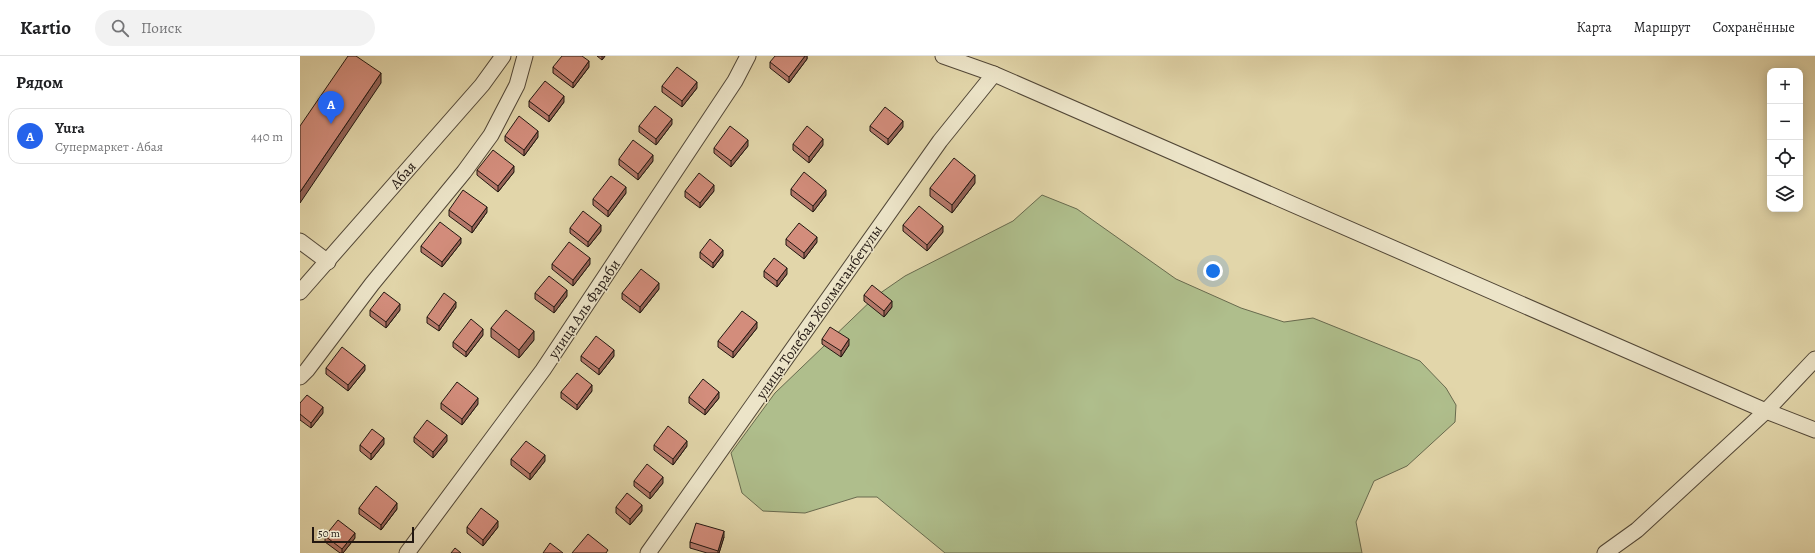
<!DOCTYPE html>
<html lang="ru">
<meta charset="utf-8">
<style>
body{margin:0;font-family:Alegreya,serif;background:#f2f2f2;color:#202124}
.controls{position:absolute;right:12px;top:12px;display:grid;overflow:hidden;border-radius:8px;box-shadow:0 2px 10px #0003}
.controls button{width:36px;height:36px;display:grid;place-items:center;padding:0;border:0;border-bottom:1px solid #e0e0e0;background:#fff;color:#202124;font:20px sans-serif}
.scale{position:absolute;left:12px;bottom:10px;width:102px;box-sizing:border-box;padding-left:4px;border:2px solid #221711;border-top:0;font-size:11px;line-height:14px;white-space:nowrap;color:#221711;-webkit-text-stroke:3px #ece4c8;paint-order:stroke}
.you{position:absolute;left:913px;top:215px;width:14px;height:14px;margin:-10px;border:3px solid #fff;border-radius:50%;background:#1a73e8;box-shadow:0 0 0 6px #1a73e833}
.badge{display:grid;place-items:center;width:26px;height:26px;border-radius:50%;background:#2563eb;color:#fff;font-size:13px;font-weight:700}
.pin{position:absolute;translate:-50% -33px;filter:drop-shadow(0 1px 2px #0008)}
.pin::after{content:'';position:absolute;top:21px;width:14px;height:12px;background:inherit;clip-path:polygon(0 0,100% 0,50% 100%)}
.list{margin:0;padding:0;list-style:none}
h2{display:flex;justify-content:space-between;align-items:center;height:52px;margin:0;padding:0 16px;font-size:17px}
h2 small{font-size:13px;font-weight:400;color:#757577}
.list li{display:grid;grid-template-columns:26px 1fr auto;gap:12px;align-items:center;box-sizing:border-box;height:56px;margin:0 8px 8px;padding:0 8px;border:1px solid #e0e0e0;border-radius:12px}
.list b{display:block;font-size:15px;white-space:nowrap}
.list p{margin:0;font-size:13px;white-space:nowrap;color:#757577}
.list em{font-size:13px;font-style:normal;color:#757577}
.icon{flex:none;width:22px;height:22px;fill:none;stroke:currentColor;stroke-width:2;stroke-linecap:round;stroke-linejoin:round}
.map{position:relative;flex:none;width:1515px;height:497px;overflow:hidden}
header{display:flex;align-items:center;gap:24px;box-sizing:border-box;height:56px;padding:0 20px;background:#fff;border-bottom:1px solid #e0e0e0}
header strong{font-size:19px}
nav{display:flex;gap:22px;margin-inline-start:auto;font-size:14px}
.search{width:280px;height:36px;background:#f2f2f2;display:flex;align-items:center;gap:10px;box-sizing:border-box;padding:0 14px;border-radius:22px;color:#757577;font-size:15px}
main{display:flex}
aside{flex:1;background:#fff}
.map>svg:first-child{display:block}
.green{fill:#afbe8c;stroke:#686a4e}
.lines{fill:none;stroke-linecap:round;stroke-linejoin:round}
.minor-casing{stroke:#524737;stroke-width:17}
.minor{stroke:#ece4c8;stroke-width:15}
.wall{fill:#b5796b;stroke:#221711}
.shaded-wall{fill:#946357;stroke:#221711}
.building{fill:#d38d7c;stroke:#221711}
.labels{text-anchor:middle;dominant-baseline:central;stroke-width:3;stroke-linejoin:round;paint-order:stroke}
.street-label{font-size:15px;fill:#221711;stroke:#ece4c8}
</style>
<header>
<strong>Kartio</strong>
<div class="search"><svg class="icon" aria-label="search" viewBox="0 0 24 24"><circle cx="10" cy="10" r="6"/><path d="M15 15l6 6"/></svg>Поиск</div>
<nav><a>Карта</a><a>Маршрут</a><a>Сохранённые</a></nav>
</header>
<main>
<aside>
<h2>Рядом<small></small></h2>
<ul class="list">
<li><span class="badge">A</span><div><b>Yura</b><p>Супермаркет · Абая</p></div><em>440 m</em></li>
</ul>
</aside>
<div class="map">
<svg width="1515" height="497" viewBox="0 0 1515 497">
<rect width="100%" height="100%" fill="#e2d6aa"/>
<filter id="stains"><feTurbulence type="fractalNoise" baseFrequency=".005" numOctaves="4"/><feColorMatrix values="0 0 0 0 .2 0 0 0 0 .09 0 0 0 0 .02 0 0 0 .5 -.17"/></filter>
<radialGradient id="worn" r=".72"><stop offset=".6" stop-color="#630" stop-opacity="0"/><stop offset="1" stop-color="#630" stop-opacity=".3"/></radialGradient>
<path class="green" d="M742 139 777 153 876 223 941 252 984 266 1013 262 1120 305 1146 332 1156 349 1155 366 1107 410 1074 425 1056 466 1062 497H645L577 441H557L505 457 463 455 442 437 431 397 475 337 576 240 605 220 713 165Z"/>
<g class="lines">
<defs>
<g id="minor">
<path d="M643 0 694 18 1466 355 1515 374"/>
<path d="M0 185 28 206"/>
<path d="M0 236 182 29 203 0"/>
<path d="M0 321 7 314 72 228 164 116 191 79 217 29 225 0"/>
<path d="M107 497 243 314 435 25 448 0"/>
<path d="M348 497 640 85 694 18"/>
<path d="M1305 497 1337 474 1466 355 1515 303"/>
</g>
</defs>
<use href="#minor" class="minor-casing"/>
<use href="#minor" class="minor"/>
</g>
<g class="wall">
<path d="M297 0H305L302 4Z"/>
<path d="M507 0V3L489 27 470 12V6Z"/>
<path d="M253 11H289L273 32 253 17Z"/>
<path d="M362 30 397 32 382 51 362 36Z"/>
<path d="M229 45 264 46 249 66 229 51Z"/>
<path d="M372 68 356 89 339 76V70Z"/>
<path d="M570 70 603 71 588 89 570 75Z"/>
<path d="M205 80 238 81 224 100 205 85Z"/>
<path d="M493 88 523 89 509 107 493 94Z"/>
<path d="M448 90 431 111 414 97V92Z"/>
<path d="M319 103 353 105 338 124 319 109Z"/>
<path d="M177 114 214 116 198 136 177 119Z"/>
<path d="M675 127 652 157 630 140V132Z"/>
<path d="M491 133 526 139 513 156 491 139Z"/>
<path d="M385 135H414L400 152 385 141Z"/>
<path d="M326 137 308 161 293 149V143Z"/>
<path d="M149 154 187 156 172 177 149 160Z"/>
<path d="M603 169 643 176 627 195 603 175Z"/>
<path d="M270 172 301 175 288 191 270 177Z"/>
<path d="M486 183 517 186 504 203 486 189Z"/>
<path d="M161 187 142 211 121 196V190Z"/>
<path d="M400 196 423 199 413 212 400 202Z"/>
<path d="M252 208H290L273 230 252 213Z"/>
<path d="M464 215 487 218 477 231 464 221Z"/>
<path d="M359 233 340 257 322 243V237Z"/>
<path d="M235 237 267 240 254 257 235 243Z"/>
<path d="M564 239 592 251 584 261 564 245Z"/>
<path d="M156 251 139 275 127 267V261Z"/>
<path d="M70 254H100L86 272 70 260Z"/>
<path d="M191 272 234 284 219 302 191 281Z"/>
<path d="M457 272 433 302 418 291V285Z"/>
<path d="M183 279 166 301 153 291V286Z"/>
<path d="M522 283 549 289 541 301 522 288Z"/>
<path d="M281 300H314L299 319 281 305Z"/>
<path d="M26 312 65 314 48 335 26 318Z"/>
<path d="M292 335 277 354 261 342V336Z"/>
<path d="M389 341 419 342 405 359 389 347Z"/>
<path d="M0 347 23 357 11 372 0 364Z"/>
<path d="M141 347 178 348 162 369 141 353Z"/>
<path d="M114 381 147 385 133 402 114 386Z"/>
<path d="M84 388 71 404 60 395V389Z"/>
<path d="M354 389 387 390 373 409 354 394Z"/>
<path d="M211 403 245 405 230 424 211 409Z"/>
<path d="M334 425 363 427 350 443 334 430Z"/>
<path d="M316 451 342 455 330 469 316 457Z"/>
<path d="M59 452 97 453 81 474 59 458Z"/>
<path d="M167 471H198L183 490 167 477Z"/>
<path d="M25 480 55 482 43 497H40L25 486Z"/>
<path d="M424 481 419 497H407L390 492V486Z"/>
</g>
<g class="shaded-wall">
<path d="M302 0H305L302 4Z"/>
<path d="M505 0H507V3L489 27V21Z"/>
<path d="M289 5V11L273 32V27Z"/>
<path d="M81 17V27L0 147V136Z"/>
<path d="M397 26V32L382 51V45Z"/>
<path d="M264 40V46L249 66V60Z"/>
<path d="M372 63V68L356 89V83Z"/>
<path d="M603 65V71L588 89V83Z"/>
<path d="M238 75V81L224 100V94Z"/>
<path d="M523 83V89L509 107V101Z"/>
<path d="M448 84V90L431 111V105Z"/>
<path d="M353 99V105L338 124V118Z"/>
<path d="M214 110V116L198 136V130Z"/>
<path d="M675 119V127L652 157V149Z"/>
<path d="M414 129V135L400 152V147Z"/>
<path d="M326 131V137L308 161V155Z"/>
<path d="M526 134V139L513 156V150Z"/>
<path d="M187 151V156L172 177V171Z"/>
<path d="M301 169V175L288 191V186Z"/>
<path d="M643 170V176L627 195V189Z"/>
<path d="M517 181V186L504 203V197Z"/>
<path d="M161 182V187L142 211V206Z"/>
<path d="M423 194V199L413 212V207Z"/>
<path d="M290 202V208L273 230V224Z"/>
<path d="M487 212V218L477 231V225Z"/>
<path d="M359 227V233L340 257V251Z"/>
<path d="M267 234V240L254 257V251Z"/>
<path d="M592 245V251L584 261V255Z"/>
<path d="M156 246V251L139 275V270Z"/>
<path d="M100 248V254L86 272V266Z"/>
<path d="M457 266V272L433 302V296Z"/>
<path d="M183 273V279L166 301V296Z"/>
<path d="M234 275V284L219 302V294Z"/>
<path d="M549 283V289L541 301V295Z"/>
<path d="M314 294V300L299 319V313Z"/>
<path d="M65 309V314L48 335V329Z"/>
<path d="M292 329V335L277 354V349Z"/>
<path d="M419 336V342L405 359V354Z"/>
<path d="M178 342V348L162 369V363Z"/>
<path d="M23 351V357L11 372V367Z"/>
<path d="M147 379V385L133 402V396Z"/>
<path d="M84 382V388L71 404V398Z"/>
<path d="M387 385V390L373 409V403Z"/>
<path d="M245 399V405L230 424V418Z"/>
<path d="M363 421V427L350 443V437Z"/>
<path d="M97 447V453L81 474V469Z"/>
<path d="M342 449V455L330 469V463Z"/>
<path d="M198 465V471L183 490V484Z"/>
<path d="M424 475V481L419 497H418V495Z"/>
<path d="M55 477V482L43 497H42V493Z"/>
</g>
<g class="building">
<path d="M48 0H56L81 17 0 136V70Z"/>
<path d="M262 0H282L289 5 273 27 253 11Z"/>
<path d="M475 0H505L489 21 470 6Z"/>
<path d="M377 11 397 26 382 45 362 30Z"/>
<path d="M245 25 264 40 249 60 229 45Z"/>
<path d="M355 50 372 63 356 83 339 70Z"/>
<path d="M585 51 603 65 588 83 570 70Z"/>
<path d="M219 60 238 75 224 94 205 80Z"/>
<path d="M430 70 448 84 431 105 414 92Z"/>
<path d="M507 70 523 83 509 101 493 88Z"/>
<path d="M333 84 353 99 338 118 319 103Z"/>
<path d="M193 94 214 110 198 130 177 114Z"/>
<path d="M654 102 675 119 652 149 630 132Z"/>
<path d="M504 116 526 134 513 150 491 133Z"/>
<path d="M399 117 414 129 400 147 385 135Z"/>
<path d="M311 120 326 131 308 155 293 143Z"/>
<path d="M163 134 187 151 172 171 149 154Z"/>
<path d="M619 150 643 170 627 189 603 169Z"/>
<path d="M283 155 301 169 288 186 270 172Z"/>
<path d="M140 166 161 182 142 206 121 190Z"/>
<path d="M499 167 517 181 504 197 486 183Z"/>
<path d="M410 183 423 194 413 207 400 196Z"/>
<path d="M269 186 290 202 273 224 252 208Z"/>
<path d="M474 202 487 212 477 225 464 215Z"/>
<path d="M341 213 359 227 340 251 322 237Z"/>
<path d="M249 220 267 234 254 251 235 237Z"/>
<path d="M572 229 592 245 584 255 564 239Z"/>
<path d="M84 236 100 248 86 266 70 254Z"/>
<path d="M144 237 156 246 139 270 127 261Z"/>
<path d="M206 254 234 275 219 294 191 272Z"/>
<path d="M442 255 457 266 433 296 418 285Z"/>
<path d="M171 263 183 273 166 296 153 286Z"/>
<path d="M530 271 549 283 541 295 522 283Z"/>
<path d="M296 280 314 294 299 313 281 300Z"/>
<path d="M42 291 65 309 48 329 26 312Z"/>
<path d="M277 317 292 329 277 349 261 336Z"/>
<path d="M403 323 419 336 405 354 389 341Z"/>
<path d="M157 326 178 342 162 363 141 347Z"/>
<path d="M7 339 23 351 11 367 0 358V347Z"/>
<path d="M127 364 147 379 133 396 114 381Z"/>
<path d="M368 370 387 385 373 403 354 389Z"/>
<path d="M72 373 84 382 71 398 60 389Z"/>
<path d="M226 385 245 399 230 418 211 403Z"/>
<path d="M347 408 363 421 350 437 334 425Z"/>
<path d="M76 430 97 447 81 469 59 452Z"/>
<path d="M327 437 342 449 330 463 316 451Z"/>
<path d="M181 452 198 465 183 484 167 471Z"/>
<path d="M38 464 55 477 42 493 25 480Z"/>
<path d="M396 467 424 475 418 495 390 486Z"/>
<path d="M288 478 308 494 306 497H272Z"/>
<path d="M250 487 263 497H243Z"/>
<path d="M155 492 161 497H151Z"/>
</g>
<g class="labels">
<g class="street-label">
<text transform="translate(103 119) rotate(-49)">Абая</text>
<text transform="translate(284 253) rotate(-56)">улица Аль Фараби</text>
<text transform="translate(519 256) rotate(-55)">улица Толебая Жолмаганбетулы</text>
</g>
</g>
<rect width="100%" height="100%" filter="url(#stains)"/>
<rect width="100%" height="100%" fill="url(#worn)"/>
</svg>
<div class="controls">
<button>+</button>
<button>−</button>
<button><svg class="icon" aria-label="locate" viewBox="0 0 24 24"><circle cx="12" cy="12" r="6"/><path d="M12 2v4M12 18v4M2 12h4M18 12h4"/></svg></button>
<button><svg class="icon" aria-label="layers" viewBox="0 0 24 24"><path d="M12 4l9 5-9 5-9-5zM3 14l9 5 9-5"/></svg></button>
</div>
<div class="scale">50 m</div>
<div class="you"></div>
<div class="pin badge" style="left:31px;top:68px">A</div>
</div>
</main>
